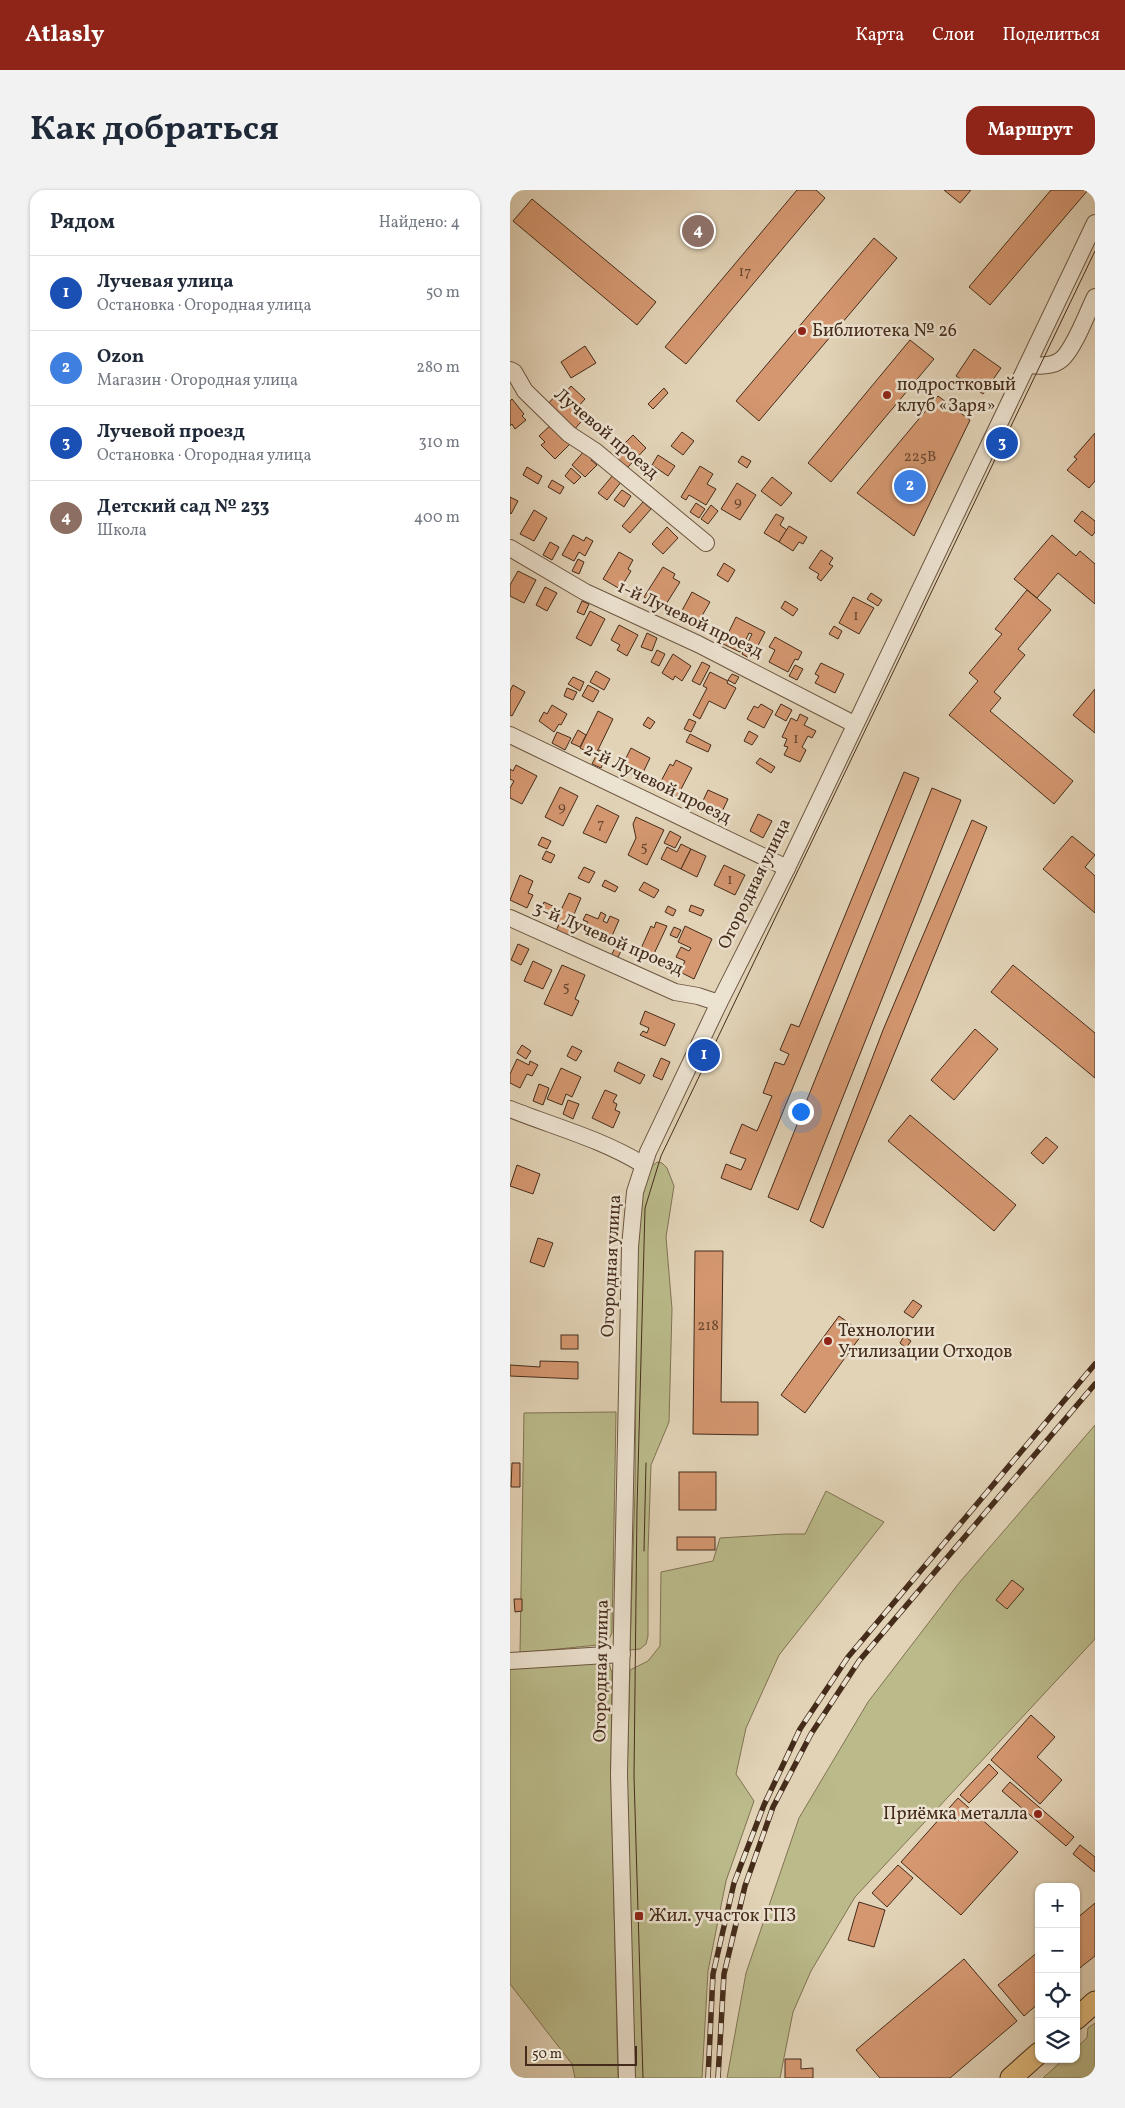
<!DOCTYPE html>
<html lang="ru">
<meta charset="utf-8">
<style>
body{margin:0;font-family:Vollkorn,serif;background:#f2f2f3;color:#1f2937}
.controls{position:absolute;right:15px;bottom:15px;display:grid;overflow:hidden;border-radius:10px;box-shadow:0 1px 4px #0004}
.controls button{width:45px;height:45px;display:grid;place-items:center;padding:0;border:0;border-bottom:1px solid #e0e1e3;background:#fff;color:#1f2937;font:25px sans-serif}
.scale{position:absolute;left:15px;bottom:12px;width:112px;box-sizing:border-box;padding-left:5px;border:2px solid #452c1a;border-top:0;font-size:14px;line-height:18px;white-space:nowrap;color:#452c1a;-webkit-text-stroke:4px #ece2d0;paint-order:stroke}
.you{position:absolute;left:290px;top:921px;width:18px;height:18px;margin:-12px;border:4px solid #fff;border-radius:50%;background:#1a73e8;box-shadow:0 0 0 8px #1a73e833}
.badge{display:grid;place-items:center;width:32px;height:32px;border-radius:50%;background:#8f2418;color:#fff;font-size:16px;font-weight:700}
.pin{position:absolute;translate:-50% -50%;border:2px solid #fff;box-shadow:0 1px 5px #0006}
.list{margin:0;padding:0;list-style:none}
h2{display:flex;justify-content:space-between;align-items:center;height:65px;margin:0;padding:0 20px;font-size:21px}
h2 small{font-size:16px;font-weight:400;color:#747a83}
.list li{display:grid;grid-template-columns:32px 1fr auto;gap:15px;align-items:center;box-sizing:border-box;height:75px;padding:0 20px;border-top:1px solid #e0e1e3}
.list b{display:block;font-size:19px;white-space:nowrap}
.list p{margin:0;font-size:16px;white-space:nowrap;color:#747a83}
.list em{font-size:16px;font-style:normal;color:#747a83}
.icon{flex:none;width:28px;height:28px;fill:none;stroke:currentColor;stroke-width:2;stroke-linecap:round;stroke-linejoin:round}
.map{position:relative;flex:none;width:585px;height:1888px;overflow:hidden;border-radius:15px}
header{display:flex;align-items:center;gap:30px;box-sizing:border-box;height:70px;padding:0 25px;background:#8f2418;color:#fff}
header strong{font-size:24px}
nav{display:flex;gap:28px;margin-inline-start:auto;font-size:18px}
.intro{display:flex;align-items:center;justify-content:space-between;box-sizing:border-box;height:120px;padding:0 30px}
h1{margin:0;font-size:35px}
.button{padding:12px 22px;border-radius:15px;background:#8f2418;color:#fff;font-size:18px;font-weight:700}
main{display:flex;gap:30px;padding:0 30px}
aside{flex:1;background:#fff;border-radius:15px;box-shadow:0 1px 4px #0004}
.map>svg:first-child{display:block}
.green{fill:#baba8a;stroke:#807352}
.building{fill:#d49770;stroke:#452c1a}
.lines{fill:none;stroke-linecap:round;stroke-linejoin:round}
.minor-casing{stroke:#6c5641;stroke-width:18}
.major-casing{stroke:#452c1a;stroke-width:23}
.minor{stroke:#ece2d0;stroke-width:16}
.major{stroke:#e1ba7c;stroke-width:21}
.tram{stroke:#452c1a;stroke-width:1}
.rail-casing{stroke:#452c1a;stroke-width:5.5}
.rail{stroke:#ece2d0;stroke-width:4;stroke-dasharray:11;stroke-linecap:butt}
.poi-dot{fill:#8f2418;stroke:#ece2d0;stroke-width:2}
.labels{text-anchor:middle;dominant-baseline:central;stroke-width:5;stroke-linejoin:round;paint-order:stroke}
.number-label{font-size:15px;fill:#694730}
.poi-label{font-size:18px;fill:#452c1a;stroke:#ece2d0;text-anchor:start}
.street-label{font-size:18px;fill:#452c1a;stroke:#ece2d0}
</style>
<header>
<strong>Atlasly</strong>
<nav><a>Карта</a><a>Слои</a><a>Поделиться</a></nav>
</header>
<div class="intro"><h1>Как добраться</h1><a class="button">Маршрут</a></div>
<main>
<aside>
<h2>Рядом<small>Найдено: 4</small></h2>
<ul class="list">
<li><span class="badge" style="background:#1a4fb4">1</span><div><b>Лучевая улица</b><p>Остановка · Огородная улица</p></div><em>50 m</em></li>
<li><span class="badge" style="background:#3f7fe0">2</span><div><b>Ozon</b><p>Магазин · Огородная улица</p></div><em>280 m</em></li>
<li><span class="badge" style="background:#1a4fb4">3</span><div><b>Лучевой проезд</b><p>Остановка · Огородная улица</p></div><em>310 m</em></li>
<li><span class="badge" style="background:#8d6e63">4</span><div><b>Детский сад № 233</b><p>Школа</p></div><em>400 m</em></li>
</ul>
</aside>
<div class="map">
<svg width="585" height="1888" viewBox="0 0 585 1888">
<rect width="100%" height="100%" fill="#e2d3b7"/>
<filter id="stains"><feTurbulence type="fractalNoise" baseFrequency=".004" numOctaves="4"/><feColorMatrix values="0 0 0 0 .2 0 0 0 0 .09 0 0 0 0 .02 0 0 0 .5 -.17"/></filter>
<radialGradient id="worn" r=".72"><stop offset=".6" stop-color="#630" stop-opacity="0"/><stop offset="1" stop-color="#630" stop-opacity=".3"/></radialGradient>
<g class="green">
<path d="M147 972 152 973 157 978 164 996 156 1047 162 1119 159 1232 141 1275 138 1363V1446L136 1454 130 1459 120 1460 125 1300 127 1057 132 1004 141 977Z"/>
<path d="M106 1222 102 1443 98 1451 87 1455 10 1463 14 1223Z"/>
<path d="M585 1235V1449L345 1707 301 1781 283 1822 270 1888H217L236 1783 289 1628 358 1512 449 1393Z"/>
<path d="M316 1301 374 1332 269 1465 236 1538 226 1584 244 1611 216 1691 198 1781 192 1888H125L117 1585 120 1480 138 1471 150 1456 151 1382 203 1371 210 1348 275 1344H295Z"/>
<path d="M89 1473 99 1474 102 1483 101 1583 108 1888H65L62 1874 0 1794V1475Z"/>
<path d="M585 1833V1888H533L554 1869H566V1858L577 1848 578 1838Z"/>
</g>
<g class="building">
<path d="M287 0H306L315 8 176 174 155 157Z"/>
<path d="M434 0H461L450 13Z"/>
<path d="M541 0H578L480 115 459 97Z"/>
<path d="M22 9 146 112 127 135 3 31Z"/>
<path d="M364 48 387 68 249 231 226 211Z"/>
<path d="M400 150 424 169 321 292 298 273Z"/>
<path d="M75 156 86 173 61 188 51 172Z"/>
<path d="M464 159 491 178 473 204 446 186Z"/>
<path d="M61 196 75 209 67 218 76 226 63 241 35 217 48 203 52 207Z"/>
<path d="M154 198 158 203 143 219 138 214Z"/>
<path d="M428 206 460 230 404 346 347 303Z"/>
<path d="M2 209 14 224 12 226 16 230 5 239 2 234 0 236V211Z"/>
<path d="M42 234 61 253 45 269 31 255 35 252 29 246Z"/>
<path d="M172 242 184 251 173 265 161 256Z"/>
<path d="M585 243V291L579 298 557 280 567 269 564 267Z"/>
<path d="M123 245 136 258 117 278 103 265Z"/>
<path d="M75 260 83 268 81 270 87 275 75 287 62 275Z"/>
<path d="M148 265 165 276 158 286 142 275Z"/>
<path d="M232 266 241 271 237 278 228 272Z"/>
<path d="M190 276 203 284 197 294 206 299 196 315 179 305 176 310 171 307Z"/>
<path d="M17 277 32 286 28 294 13 285Z"/>
<path d="M61 278 71 287 64 294 55 286Z"/>
<path d="M103 285 111 292 97 310 88 303Z"/>
<path d="M262 287 282 303 271 316 251 301Z"/>
<path d="M42 290 54 297 50 304 38 297Z"/>
<path d="M227 293 246 305 230 330 211 319Z"/>
<path d="M112 300 121 306 114 317 104 310Z"/>
<path d="M0 307 8 311 1 324 0 323Z"/>
<path d="M133 312 141 319 120 343 112 336Z"/>
<path d="M186 313 195 319 189 328 180 322Z"/>
<path d="M201 315 208 321 198 334 191 329Z"/>
<path d="M24 320 37 328 24 351 10 344Z"/>
<path d="M572 321 585 331V342L582 346 564 331Z"/>
<path d="M266 324 274 328 270 335 277 340 269 352 254 343Z"/>
<path d="M279 336 297 347 293 354 289 352 283 361 269 352Z"/>
<path d="M157 337 168 348 153 364 142 354Z"/>
<path d="M63 345 74 351 76 347 83 351 75 366 69 362 64 371 52 365Z"/>
<path d="M542 345 566 366 570 361 585 374V414L548 383 527 408 504 389Z"/>
<path d="M40 352 49 357 42 370 33 365Z"/>
<path d="M311 360 323 368 319 374 323 376 311 391 307 388 309 384 299 378Z"/>
<path d="M109 362 123 370 118 379 121 381 110 399 93 389Z"/>
<path d="M68 369 74 372 69 384 62 381Z"/>
<path d="M214 373 225 380 218 392 207 385Z"/>
<path d="M153 377 165 384 163 388 170 392 153 419 134 407Z"/>
<path d="M8 381 26 390 14 413 0 406V395Z"/>
<path d="M35 397 47 403 37 421 26 415Z"/>
<path d="M517 400 541 420 508 459 515 465 484 502 491 508 480 521 563 591 544 614 439 525 468 491 459 483 492 444 485 439Z"/>
<path d="M182 402 200 412 186 436 169 426Z"/>
<path d="M361 403 372 410 368 416 357 409Z"/>
<path d="M343 407 364 418 349 444 329 433Z"/>
<path d="M72 411 79 414 74 425 67 422Z"/>
<path d="M275 411 288 419 283 426 271 418Z"/>
<path d="M80 421 95 429 81 456 66 448Z"/>
<path d="M226 427 255 442 241 469 232 464 242 444 239 443 230 462 213 454Z"/>
<path d="M109 435 128 445 117 466 107 460 110 455 101 450Z"/>
<path d="M324 436 332 441 328 449 319 444Z"/>
<path d="M137 443 147 448 142 461 131 457Z"/>
<path d="M265 447 292 462 288 470 285 469 278 482 259 472 265 460 259 457Z"/>
<path d="M147 460 155 464 149 476 141 472Z"/>
<path d="M163 464 181 476 172 491 165 486 163 490 152 483Z"/>
<path d="M192 472 200 476 190 495 182 491Z"/>
<path d="M311 473 334 484 325 503 305 493 309 486 305 484Z"/>
<path d="M285 475 293 479 287 490 279 486Z"/>
<path d="M86 481 100 489 94 500 80 492Z"/>
<path d="M200 482 218 491 217 493 226 498 215 519 199 511 190 529 183 525 197 498 193 496Z"/>
<path d="M222 484 229 487 225 494 218 490Z"/>
<path d="M63 487 74 492 70 501 58 494Z"/>
<path d="M3 495 15 502 2 526 0 525V501Z"/>
<path d="M78 495 89 501 83 512 72 506Z"/>
<path d="M57 498 67 502 63 510 54 506Z"/>
<path d="M585 499V543L563 525Z"/>
<path d="M251 514 263 521 254 538 237 529 244 516 248 518Z"/>
<path d="M271 514 282 520 276 531 265 525Z"/>
<path d="M42 515 57 524 51 535 49 534 44 542 29 531 34 522 37 524Z"/>
<path d="M88 521 103 529 85 566 70 558Z"/>
<path d="M290 524 298 528 294 535 306 541 302 548 298 546 292 557 296 560 290 572 274 565 278 557 274 556 277 549 272 547 281 528 287 531Z"/>
<path d="M138 527 145 532 140 539 133 535Z"/>
<path d="M179 529 186 532 181 542 174 539Z"/>
<path d="M68 540 76 545 70 557 61 553Z"/>
<path d="M239 541 248 546 242 555 234 551Z"/>
<path d="M47 542 61 548 55 560 42 553Z"/>
<path d="M180 544 201 555 198 562 176 552Z"/>
<path d="M121 558 140 568 130 589 111 578Z"/>
<path d="M89 560 97 564 91 578 82 574Z"/>
<path d="M250 568 265 577 261 583 246 573Z"/>
<path d="M166 570 182 578 167 607 148 597 160 574 163 576Z"/>
<path d="M6 575 27 586 12 614 0 608V598L4 591 0 589V579L3 581Z"/>
<path d="M394 582 409 588 241 1000 211 988 216 974 231 980 236 969 220 963 232 934 247 941 262 906 253 903 265 872 274 875 279 864 270 860 281 834 289 837Z"/>
<path d="M50 597 68 606 53 636 35 627Z"/>
<path d="M422 598 451 610 288 1020 258 1007Z"/>
<path d="M198 600 218 609 210 626 190 617Z"/>
<path d="M87 615 109 626 96 653 73 643Z"/>
<path d="M248 624 262 631 253 648 240 641Z"/>
<path d="M126 627 154 640 137 675 118 665 126 648 123 634Z"/>
<path d="M462 630 477 637 313 1038 300 1031 373 840Z"/>
<path d="M160 641 171 647 165 658 154 653Z"/>
<path d="M562 646 585 665 575 677 585 686V723L533 679Z"/>
<path d="M32 647 41 651 37 659 28 655Z"/>
<path d="M171 654 181 659 171 679 151 669 157 657 167 662Z"/>
<path d="M181 659 196 666 187 687 171 679Z"/>
<path d="M36 661 45 665 41 673 32 669Z"/>
<path d="M214 675 235 685 225 705 204 695Z"/>
<path d="M74 677 85 682 79 693 68 688Z"/>
<path d="M10 685 23 691 18 703 23 705 17 718 0 710Z"/>
<path d="M95 690 108 697 105 702 92 696Z"/>
<path d="M134 692 149 700 144 708 129 700Z"/>
<path d="M59 703 71 708 59 736 63 738 58 748 45 743 50 732 30 722 34 712 51 720Z"/>
<path d="M181 715 194 720 191 726 179 721Z"/>
<path d="M158 716 166 720 163 726 155 722Z"/>
<path d="M91 722 96 725 93 731 97 733 100 726 109 730 99 753 73 742 78 732 73 730 76 724 88 729Z"/>
<path d="M146 732 157 736 142 768 129 763 141 736 144 738Z"/>
<path d="M175 736 202 749 184 789 170 782 175 771 166 767 171 757 179 761 181 758 168 752Z"/>
<path d="M164 737 171 740 167 748 160 745Z"/>
<path d="M108 752 114 755 107 769 101 766Z"/>
<path d="M8 754 19 759 11 775 1 770Z"/>
<path d="M23 771 42 780 33 799 14 791Z"/>
<path d="M52 775 75 785 65 809 69 811 62 826 34 814Z"/>
<path d="M503 775 585 843V888L481 802Z"/>
<path d="M135 821 165 834 155 856 130 845 133 841 137 843 139 838 130 834Z"/>
<path d="M465 839 488 859 444 910 421 890Z"/>
<path d="M12 855 21 861 16 869 7 863Z"/>
<path d="M62 856 72 861 66 871 57 866Z"/>
<path d="M151 868 160 872 152 890 143 886Z"/>
<path d="M7 869 19 875 20 871 28 875 22 886 17 884 10 898 0 893V884Z"/>
<path d="M108 872 135 885 130 894 104 881Z"/>
<path d="M51 878 71 887 62 907 56 904 52 915 37 909Z"/>
<path d="M29 894 39 898 33 915 23 911Z"/>
<path d="M95 900 107 905 103 912 107 914 105 920 110 922 103 938 82 928Z"/>
<path d="M58 910 69 914 63 929 53 924Z"/>
<path d="M400 925 506 1015 484 1041 378 951Z"/>
<path d="M536 947 548 957 533 974 521 963Z"/>
<path d="M7 975 30 984 23 1004 0 996Z"/>
<path d="M28 1048 43 1053 34 1077 20 1072Z"/>
<path d="M185 1061H213L211 1212H248V1245L183 1244Z"/>
<path d="M403 1110 412 1116 403 1128 394 1122Z"/>
<path d="M329 1126 353 1143 295 1223 271 1205Z"/>
<rect x="51" y="1145" width="17" height="14"/>
<path d="M394 1146 401 1151 396 1158 390 1153Z"/>
<path d="M30 1171 68 1172V1189L0 1186V1175L30 1177Z"/>
<path d="M2 1273H10V1297H1Z"/>
<rect x="169" y="1282" width="37" height="38"/>
<rect x="167" y="1347" width="38" height="13"/>
<path d="M502 1390 514 1399 497 1419 486 1410Z"/>
<path d="M4 1409H12V1421L5 1422Z"/>
<path d="M521 1525 545 1547 527 1567 552 1590 530 1614 481 1570Z"/>
<path d="M479 1574 488 1583 459 1613 450 1605Z"/>
<path d="M500 1592 564 1647 556 1656 492 1601Z"/>
<path d="M448 1608 508 1662 451 1725 391 1672Z"/>
<path d="M570 1655 585 1667V1682L563 1664Z"/>
<path d="M388 1675 403 1688 377 1717 362 1703Z"/>
<path d="M349 1712 375 1720 364 1757 338 1750Z"/>
<path d="M585 1713V1766L566 1781V1729Z"/>
<path d="M529 1761V1813L514 1826 488 1795Z"/>
<path d="M454 1769 507 1831 440 1888H370L346 1860Z"/>
<path d="M275 1869H291V1879L303 1878V1888H275Z"/>
</g>
<g class="lines">
<defs>
<g id="minor">
<path d="M519 175C529 176 543 177 552 169 565 157 577 123 585 107"/>
<path d="M0 180 4 182 15 201 59 244 85 261 196 353"/>
<path d="M0 358 75 402 188 454 344 534"/>
<path d="M0 545 277 678"/>
<path d="M0 728 165 802 188 806 209 813"/>
<path d="M0 919C45 937 91 949 132 974"/>
<path d="M0 1471 112 1464"/>
<path d="M117 1888 109 1584 120 1057 125 1002 138 962 209 813 277 678 585 33"/>
</g>
<g id="major">
<path d="M566 1829 585 1812"/>
<path d="M501 1888 529 1863"/>
</g>
</defs>
<use href="#minor" class="minor-casing"/>
<use href="#major" class="major-casing"/>
<use href="#minor" class="minor"/>
<use href="#major" class="major"/>
<g class="tram">
<path d="M134 1361 136 1273"/>
<path d="M133 1888 124 1586 127 1319 135 1018 151 966 585 61"/>
</g>
<defs>
<g id="rail">
<path d="M198 1888 203 1784 224 1693 254 1615 290 1539 338 1467 585 1174"/>
<path d="M208 1888 214 1784 235 1696 263 1617 301 1544 349 1471 585 1194"/>
</g>
</defs>
<use href="#rail" class="rail-casing"/>
<use href="#rail" class="rail"/>
</g>
<g class="poi-dot">
<circle cx="292" cy="141" r="5"/>
<circle cx="377" cy="205" r="5"/>
<circle cx="318" cy="1151" r="5"/>
<circle cx="528" cy="1624" r="5"/>
<rect x="124" y="1721" width="10" height="10" rx="2.5"/>
</g>
<g class="labels">
<g class="number-label">
<text x="235" y="82">17</text>
<text x="410" y="267">225В</text>
<text x="228" y="312">9</text>
<text x="346" y="426">1</text>
<text x="286" y="549">1</text>
<text x="52" y="617">9</text>
<text x="91" y="634">7</text>
<text x="134" y="657">5</text>
<text x="220" y="690">1</text>
<text x="56" y="797">5</text>
<text x="198" y="1136">218</text>
</g>
<g class="poi-label">
<text x="302" y="141">Библиотека № 26</text>
<text x="387" y="195">подростковый<tspan x="387" dy="21">клуб «Заря»</tspan></text>
<text x="328" y="1141">Технологии<tspan x="328" dy="21">Утилизации Отходов</tspan></text>
<text x="518" y="1624" text-anchor="end">Приёмка металла</text>
<text x="139" y="1726">Жил. участок ГПЗ</text>
</g>
<g class="street-label">
<text transform="translate(96 244) rotate(40)">Лучевой проезд</text>
<text transform="translate(180 430) rotate(25)">1-й Лучевой проезд</text>
<text transform="translate(147 594) rotate(26)">2-й Лучевой проезд</text>
<text transform="translate(245 694) rotate(-64)">Огородная улица</text>
<text transform="translate(98 749) rotate(23)">3-й Лучевой проезд</text>
<text transform="translate(102 1076) rotate(-87)">Огородная улица</text>
<text transform="translate(92 1481) rotate(-89)">Огородная улица</text>
</g>
</g>
<rect width="100%" height="100%" filter="url(#stains)"/>
<rect width="100%" height="100%" fill="url(#worn)"/>
</svg>
<div class="controls">
<button>+</button>
<button>−</button>
<button><svg class="icon" aria-label="locate" viewBox="0 0 24 24"><circle cx="12" cy="12" r="6"/><path d="M12 2v4M12 18v4M2 12h4M18 12h4"/></svg></button>
<button><svg class="icon" aria-label="layers" viewBox="0 0 24 24"><path d="M12 4l9 5-9 5-9-5zM3 14l9 5 9-5"/></svg></button>
</div>
<div class="scale">50 m</div>
<div class="you"></div>
<div class="pin badge" style="left:194px;top:865px;background:#1a4fb4">1</div>
<div class="pin badge" style="left:400px;top:296px;background:#3f7fe0">2</div>
<div class="pin badge" style="left:492px;top:253px;background:#1a4fb4">3</div>
<div class="pin badge" style="left:188px;top:41px;background:#8d6e63">4</div>
</div>
</main>
